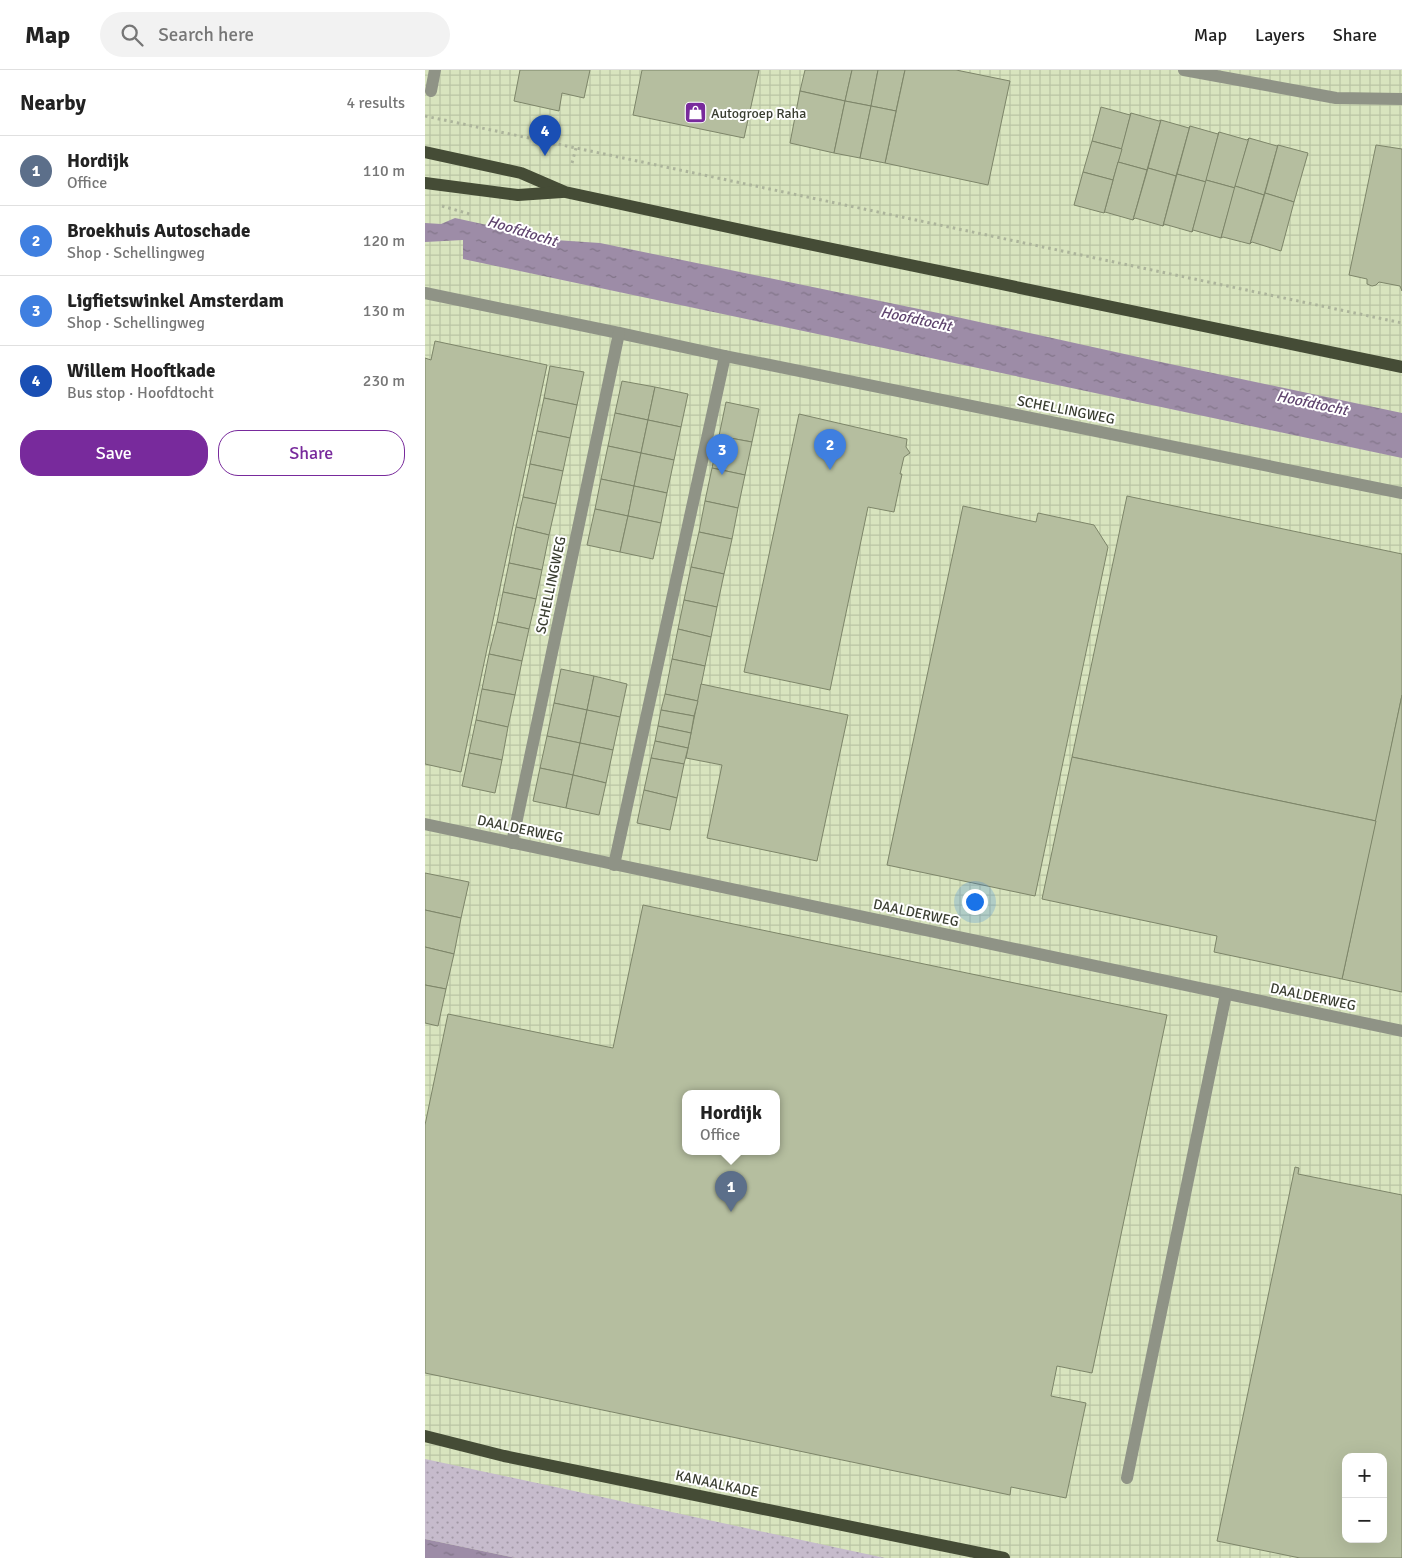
<!DOCTYPE html>
<meta charset="utf-8">
<style>
body{margin:0;font-family:Signika,sans-serif;background:#f2f2f2;color:#222}
.controls{position:absolute;right:15px;bottom:15px;display:grid;overflow:hidden;border-radius:10px;box-shadow:0 5px 20px #0002}
.controls button{width:45px;height:45px;display:grid;place-items:center;padding:0;border:0;border-bottom:1px solid #e0e0e0;background:#fff;color:#222;font:25px sans-serif}
.you{position:absolute;left:549px;top:831px;width:18px;height:18px;margin:-12px;border:4px solid #fff;border-radius:50%;background:#1a73e8;box-shadow:0 0 0 8px #1a73e833}
.badge{display:grid;place-items:center;width:32px;height:32px;border-radius:50%;background:#782a9c;color:#fff;font-size:16px;font-weight:700}
.pin{position:absolute;translate:-50% -41px;filter:drop-shadow(0 1px 2px #0008)}
.pin::after{content:'';position:absolute;top:26px;width:18px;height:15px;background:inherit;clip-path:polygon(0 0,100% 0,50% 100%)}
.popup{position:absolute;left:257px;top:1020px;width:98px;height:65px;box-sizing:border-box;display:grid;place-content:center;border-radius:10px;background:#fff;filter:drop-shadow(0 1px 4px #0005);font-size:16px;white-space:nowrap;color:#767676}
.popup b{font-size:19px;color:#222}
.popup::after{content:'';position:absolute;left:50%;top:100%;margin-left:-10px;border:10px solid transparent;border-top-color:#fff}
.list{margin:0;padding:0;list-style:none}
h2{display:flex;justify-content:space-between;align-items:center;height:65px;margin:0;padding:0 20px;font-size:21px}
h2 small{font-size:16px;font-weight:400;color:#767676}
.list li{display:grid;grid-template-columns:32px 1fr auto;gap:15px;align-items:center;box-sizing:border-box;height:70px;padding:0 20px;border-top:1px solid #e0e0e0}
.list b{display:block;font-size:19px;white-space:nowrap}
.list p{margin:0;font-size:16px;white-space:nowrap;color:#767676}
.list em{font-size:16px;font-style:normal;color:#767676}
.actions{display:flex;gap:10px;padding:15px 20px}
.actions a{flex:1;padding:11px 0;border:1px solid #782a9c;border-radius:20px;text-align:center;font-size:18px;color:#782a9c}
.actions .main{background:#782a9c;color:#fff}
.icon{flex:none;width:28px;height:28px;fill:none;stroke:currentColor;stroke-width:2;stroke-linecap:round;stroke-linejoin:round}
.map{position:relative;flex:none;width:977px;height:1488px;overflow:hidden}
header{display:flex;align-items:center;gap:30px;box-sizing:border-box;height:70px;padding:0 25px;background:#fff;border-bottom:1px solid #e0e0e0}
header strong{font-size:24px}
nav{display:flex;gap:28px;margin-inline-start:auto;font-size:18px}
.search{width:350px;height:45px;background:#f2f2f2;display:flex;align-items:center;gap:12px;box-sizing:border-box;padding:0 18px;border-radius:28px;color:#767676;font-size:19px}
main{display:flex}
aside{flex:1;background:#fff}
.map>svg:first-child{display:block}
.industrial{fill:url(#industrial-grid);fill-rule:evenodd}
.grass{fill:url(#grass-dots)}
.water{fill:url(#water-ripples)}
.building{fill:#b5be9f;stroke:#7d8569;fill-rule:evenodd}
.lines{fill:none;stroke-linecap:round;stroke-linejoin:round}
.path{stroke:#acb49b;stroke-width:3;stroke-dasharray:2.5 4;stroke-linecap:butt}
.minor{stroke:#8f9386;stroke-width:12}
.major{stroke:#454c36;stroke-width:12}
.labels{text-anchor:middle;dominant-baseline:central;stroke-width:4;stroke-linejoin:round;paint-order:stroke}
.poi-label{font-size:14px;fill:#393d30;stroke:#fff;text-anchor:start}
.street-label{font-size:14px;fill:#393d30;stroke:#fff}
.water-label{font-size:15px;font-style:italic;fill:#5f446e;stroke:#fff}
</style>
<header>
<strong>Map</strong>
<div class="search"><svg class="icon" aria-label="search" viewBox="0 0 24 24"><circle cx="10" cy="10" r="6"/><path d="M15 15l6 6"/></svg>Search here</div>
<nav><a>Map</a><a>Layers</a><a>Share</a></nav>
</header>
<main>
<aside>
<h2>Nearby<small>4 results</small></h2>
<ul class="list">
<li><span class="badge" style="background:#5c6f8a">1</span><div><b>Hordijk</b><p>Office</p></div><em>110 m</em></li>
<li><span class="badge" style="background:#3f7fe0">2</span><div><b>Broekhuis Autoschade</b><p>Shop · Schellingweg</p></div><em>120 m</em></li>
<li><span class="badge" style="background:#3f7fe0">3</span><div><b>Ligfietswinkel Amsterdam</b><p>Shop · Schellingweg</p></div><em>130 m</em></li>
<li><span class="badge" style="background:#1a4fb4">4</span><div><b>Willem Hooftkade</b><p>Bus stop · Hoofdtocht</p></div><em>230 m</em></li>
</ul>
<div class="actions"><a class="main">Save</a><a>Share</a></div>
</aside>
<div class="map">
<svg width="977" height="1488" viewBox="0 0 977 1488">
<defs>
<pattern id="industrial-grid" width="8" height="8" patternUnits="userSpaceOnUse" patternTransform="scale(1.25)"><rect width="8" height="8" fill="#d8e4be"/><path d="M0 4h8M4 0v8" fill="none" stroke="#bac4a4"/></pattern>
<pattern id="grass-dots" width="8" height="8" patternUnits="userSpaceOnUse" patternTransform="scale(1.25)"><rect width="8" height="8" fill="#c6bbcc"/><path d="M2 2h.1M6 6h.1" fill="none" stroke="#a299a6" stroke-width="1.8" stroke-linecap="round"/></pattern>
<pattern id="water-ripples" width="26" height="14" patternUnits="userSpaceOnUse" patternTransform="scale(1.25)"><rect width="26" height="14" fill="#9d8ca7"/><path d="M2 4q2-2 4 0t4 0M15 11q2-2 4 0t4 0" fill="none" stroke="#817488"/></pattern>
</defs>
<rect width="100%" height="100%" fill="#e6efd0"/>
<path class="industrial" d="M0 0H977V1488H260L0 1432ZM261 1023H351V1081H261ZM921 1387H958V1469H921Z"/>
<path class="grass" d="M0 1389 460 1488H91L0 1469Z"/>
<g class="water">
<path d="M30 148 130 170 175 173 518 244 731 291 977 343V388L38 189V170L0 172V153L16 154Z"/>
<path d="M0 1469 91 1488H0Z"/>
</g>
<g class="building">
<path d="M95 0H165L159 28 137 23 134 41 89 31Z"/>
<path d="M217 0H334L319 68 208 45Z"/>
<path d="M380 0H427L420 31 375 21Z"/>
<path d="M427 0H453L446 36 420 31Z"/>
<path d="M453 0H480L471 41 446 36Z"/>
<path d="M480 0H531L585 11 563 115 460 93Z"/>
<path d="M375 21 420 31 409 83 365 73Z"/>
<path d="M420 31 446 36 435 88 409 83Z"/>
<path d="M446 36 471 41 460 93 435 88Z"/>
<path d="M676 37 705 45 706 43 697 79 667 71Z"/>
<path d="M706 43 734 51 736 50 722 100 693 92Z"/>
<path d="M736 50 764 58 765 56 751 106 723 98Z"/>
<path d="M765 56 793 64 794 62 781 112 752 104Z"/>
<path d="M794 62 822 70 824 68 810 118 781 110Z"/>
<path d="M824 68 852 76 853 75 839 125 810 116Z"/>
<path d="M667 71 697 79 688 110 658 102Z"/>
<path d="M853 75 883 83 869 132 840 123Z"/>
<path d="M951 75 977 79V221L975 216 954 212 951 215 947 216 942 214V209L924 205Z"/>
<path d="M693 92 722 100 708 150 680 142 679 143Z"/>
<path d="M723 98 751 106 738 156 710 148 708 150Z"/>
<path d="M658 102 688 110 679 143 649 135Z"/>
<path d="M752 104 781 112 767 162 739 154 738 156Z"/>
<path d="M781 110 810 118 796 168 768 160 767 162Z"/>
<path d="M810 116 839 125 825 174 798 167 796 168Z"/>
<path d="M840 123 869 132 856 181 827 172 825 174Z"/>
<path d="M10 271 122 295 36 702 0 694V288L6 290Z"/>
<path d="M125 296 159 302 152 335 119 328Z"/>
<path d="M197 311 230 317 223 350 190 343Z"/>
<path d="M230 317 263 324 256 357 223 350Z"/>
<path d="M119 328 152 335 145 368 112 361Z"/>
<path d="M301 332 334 339 327 372 294 366Z"/>
<path d="M190 343 223 350 216 383 183 376Z"/>
<path d="M374 344 482 369 481 377 485 383 479 387 475 404H477L469 442 443 437 405 620 319 602Z"/>
<path d="M223 350 256 357 249 390 216 383Z"/>
<path d="M112 361 145 368 138 401 105 394Z"/>
<path d="M294 366 327 372 320 405 287 398Z"/>
<path d="M183 376 216 383 209 416 176 409Z"/>
<path d="M216 383 249 390 242 423 209 416Z"/>
<path d="M105 394 138 401 131 434 98 427Z"/>
<path d="M287 398 320 405 313 438 280 431Z"/>
<path d="M176 409 209 416 203 446 170 439Z"/>
<path d="M209 416 242 423 236 453 203 446Z"/>
<path d="M702 426 977 484V625L951 751 647 687Z"/>
<path d="M98 427 131 434 124 465 91 457Z"/>
<path d="M280 431 313 438 307 469 274 462Z"/>
<path d="M538 436 611 452 613 443 669 455 683 477 610 826 462 795Z"/>
<path d="M170 439 203 446 195 482 162 475Z"/>
<path d="M203 446 236 453 228 489 195 482Z"/>
<path d="M91 457 124 465 117 500 84 493Z"/>
<path d="M274 462 307 469 299 504 266 497Z"/>
<path d="M84 493 117 500 111 529 78 522Z"/>
<path d="M266 497 299 504 292 537 259 530Z"/>
<path d="M78 522 111 529 104 559 72 552Z"/>
<path d="M259 530 292 537 286 567 253 559Z"/>
<path d="M72 552 104 559 97 591 64 584Z"/>
<path d="M253 559 286 567 280 596 247 589Z"/>
<path d="M64 584 97 591 90 625 57 619Z"/>
<path d="M247 589 280 596 273 631 240 624Z"/>
<path d="M136 599 169 606 162 640 129 633Z"/>
<path d="M169 606 202 614 195 647 162 640Z"/>
<path d="M276 614 423 645 392 791 282 768 297 695 261 688Z"/>
<path d="M57 619 90 625 83 657 51 650Z"/>
<path d="M240 624 273 631 269 646 236 640Z"/>
<path d="M977 625V922L917 909Z"/>
<path d="M129 633 162 640 155 673 122 666Z"/>
<path d="M162 640 195 647 188 680 155 673Z"/>
<path d="M236 640 269 646 266 663 233 656Z"/>
<path d="M51 650 83 657 77 690 44 683Z"/>
<path d="M233 656 266 663 263 678 230 671Z"/>
<path d="M122 666 155 673 148 705 115 698Z"/>
<path d="M230 671 263 678 259 694 226 688Z"/>
<path d="M155 673 188 680 181 713 148 705Z"/>
<path d="M44 683 77 690 70 723 37 716Z"/>
<path d="M647 687 951 751 917 909 789 882 792 866 617 829Z"/>
<path d="M226 688 259 694 252 728 219 720Z"/>
<path d="M115 698 148 705 141 738 108 731Z"/>
<path d="M148 705 181 713 174 745 141 738Z"/>
<path d="M219 720 252 728 245 760 212 753Z"/>
<path d="M0 803 44 812 36 848 0 840Z"/>
<path d="M218 835 742 945 667 1303 632 1296 626 1326 661 1333 641 1428 586 1417 585 1425 0 1303V1055L23 944 188 978ZM261 1023H351V1081H261Z"/>
<path d="M0 840 36 848 29 884 0 877Z"/>
<path d="M0 877 29 884 21 919 0 915Z"/>
<path d="M0 915 21 919 13 956 0 953Z"/>
<path d="M870 1097 874 1098 873 1104 977 1125V1488H875L792 1471ZM921 1387H958V1469H921Z"/>
</g>
<g class="lines">
<g class="path">
<path d="M0 46 977 253"/>
<path d="M147 93 151 78"/>
<path d="M17 136 48 145"/>
</g>
<g class="minor">
<path d="M759 0 911 28 977 29"/>
<path d="M6 21 10 0"/>
<path d="M0 223 194 263 300 286 977 423"/>
<path d="M0 754 977 961"/>
<path d="M87 773 194 263"/>
<path d="M189 795 300 286"/>
<path d="M702 1408 801 924"/>
</g>
<g class="major">
<path d="M0 82 96 103 140 122 340 165 977 297"/>
<path d="M0 113 93 125 137 122"/>
<path d="M0 1366 79 1386 579 1488"/>
</g>
</g>
<defs>
<symbol id="shop-square" viewBox="-11 -11 22 22"><rect x="-9" y="-9" width="18" height="18" rx="4" fill="#782a9c" stroke="#fff"/><path d="M-5-2.5h2.3a2.7 3.5 0 0 1 5.4 0H5L5.5 6h-11ZM-1.5-2.5h3a1.5 2.3 0 0 0-3 0Z" fill="#fff"/></symbol>
</defs>
<g fill-rule="evenodd">
<use href="#shop-square" x="258" y="30" width="25" height="25"/>
</g>
<g class="labels">
<g class="poi-label">
<text x="286" y="43">Autogroep Raha</text>
</g>
<g class="street-label">
<text transform="translate(641 340) rotate(11)">SCHELLINGWEG</text>
<text transform="translate(126 515) rotate(-78)">SCHELLINGWEG</text>
<text transform="translate(95 759) rotate(12)">DAALDERWEG</text>
<text transform="translate(491 843) rotate(12)">DAALDERWEG</text>
<text transform="translate(888 927) rotate(12)">DAALDERWEG</text>
<text transform="translate(292 1414) rotate(12)">KANAALKADE</text>
</g>
<g class="water-label">
<text transform="translate(97 161) rotate(17)">Hoofdtocht</text>
<text transform="translate(491 249) rotate(12)">Hoofdtocht</text>
<text transform="translate(887 333) rotate(12)">Hoofdtocht</text>
</g>
</g>
</svg>
<div class="controls">
<button>+</button>
<button>−</button>
</div>
<div class="you"></div>
<div class="pin badge" style="left:306px;top:1142px;background:#5c6f8a">1</div>
<div class="popup"><b>Hordijk</b>Office</div>
<div class="pin badge" style="left:405px;top:400px;background:#3f7fe0">2</div>
<div class="pin badge" style="left:297px;top:405px;background:#3f7fe0">3</div>
<div class="pin badge" style="left:120px;top:86px;background:#1a4fb4">4</div>
</div>
</main>
